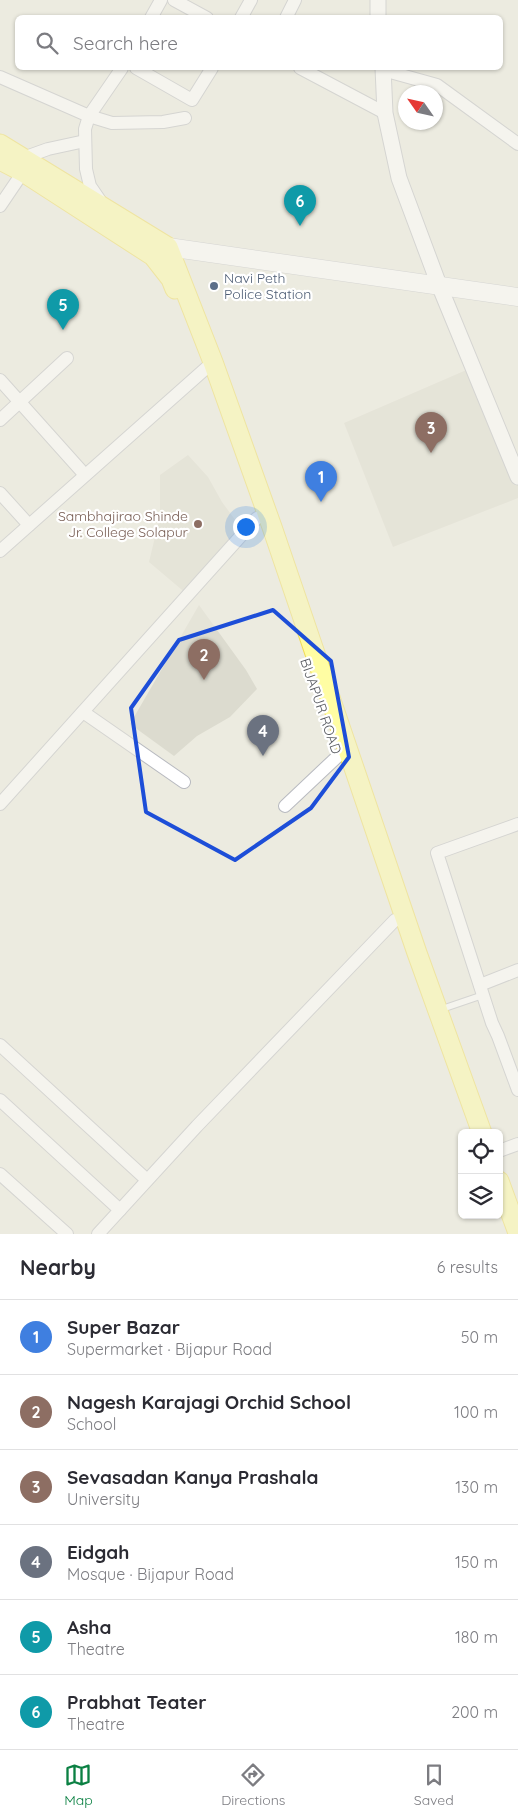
<!DOCTYPE html>
<meta charset="utf-8">
<style>
body{margin:0;font-family:Quicksand,sans-serif;background:#f2f2f3;color:#2b2b33}
.controls{position:absolute;right:15px;bottom:15px;display:grid;overflow:hidden;border-radius:8px;box-shadow:0 1px 4px #0004}
.controls button{width:45px;height:45px;display:grid;place-items:center;padding:0;border:0;border-bottom:1px solid #e1e1e2;background:#fff;color:#2b2b33;font:25px sans-serif}
.compass{position:absolute;left:398px;top:85px;width:45px;height:45px;border-radius:50%;background:#fff;box-shadow:0 1px 4px #0004;rotate:304deg}
.you{position:absolute;left:245px;top:526px;width:18px;height:18px;margin:-12px;border:4px solid #fff;border-radius:50%;background:#1a73e8;box-shadow:0 0 0 8px #1a73e833}
.badge{display:grid;place-items:center;width:32px;height:32px;border-radius:50%;background:#0b8043;color:#fff;font-size:16px;font-weight:700}
.pin{position:absolute;translate:-50% -41px;filter:drop-shadow(0 1px 2px #0008)}
.pin::after{content:'';position:absolute;top:26px;width:18px;height:15px;background:inherit;clip-path:polygon(0 0,100% 0,50% 100%)}
.list{margin:0;padding:0;list-style:none}
h2{display:flex;justify-content:space-between;align-items:center;height:65px;margin:0;padding:0 20px;font-size:21px}
h2 small{font-size:16px;font-weight:400;color:#7c7c81}
.list li{display:grid;grid-template-columns:32px 1fr auto;gap:15px;align-items:center;box-sizing:border-box;height:75px;padding:0 20px;border-top:1px solid #e1e1e2}
.list b{display:block;font-size:19px;white-space:nowrap}
.list p{margin:0;font-size:16px;white-space:nowrap;color:#7c7c81}
.list em{font-size:16px;font-style:normal;color:#7c7c81}
.icon{flex:none;width:28px;height:28px;fill:none;stroke:currentColor;stroke-width:2;stroke-linecap:round;stroke-linejoin:round}
.map{position:relative;flex:none;width:518px;height:1234px;overflow:hidden}
.search{position:absolute;background:#fff;box-shadow:0 1px 4px #0004;left:15px;right:15px;top:15px;height:55px;display:flex;align-items:center;gap:12px;box-sizing:border-box;padding:0 18px;border-radius:8px;color:#7c7c81;font-size:19px}
.sheet{height:515px;background:#fff}
nav{display:flex;justify-content:space-around;align-items:center;box-sizing:border-box;height:70px;border-top:1px solid #e1e1e2;background:#fff;font-size:14px;color:#7c7c81}
nav a{display:grid;justify-items:center;gap:2px}
nav .on{color:#0b8043}
.map>svg:first-child{display:block}
.education{fill:#dcdbcf}
.lines{fill:none;stroke-linecap:round;stroke-linejoin:round}
.service-casing{stroke:#b8bac0;stroke-width:8}
.minor-casing{stroke:#b8bac0;stroke-width:14}
.tertiary-casing{stroke:#b8bac0;stroke-width:17}
.secondary-casing{stroke:#b9bbc2;stroke-width:19}
.primary-casing{stroke:#f1dc55;stroke-width:21}
.service{stroke:#fff;stroke-width:6}
.minor{stroke:#fff;stroke-width:12}
.tertiary{stroke:#fff;stroke-width:15}
.secondary{stroke:#fff;stroke-width:18}
.primary{stroke:#fffda3;stroke-width:19}
.marked{fill:none;stroke:#1d4ed8;stroke-width:4;stroke-linejoin:round}
.service-dot{fill:#5c6f8a;stroke:#fff;stroke-width:2}
.education-dot{fill:#8d6e63;stroke:#fff;stroke-width:2}
.labels{text-anchor:middle;dominant-baseline:central;stroke-width:4.5;stroke-linejoin:round;paint-order:stroke}
.service-label{font-size:14px;fill:#4e5e75;stroke:#fff;text-anchor:start}
.education-label{font-size:14px;fill:#785e54;stroke:#fff;text-anchor:end}
.street-label{font-size:14px;fill:#595c62;stroke:#fff}
</style>
<div class="map">
<svg width="518" height="1234" viewBox="0 0 518 1234">
<rect width="100%" height="100%" fill="#ecebe0"/>
<g class="education">
<path d="M471 368 518 482V498L393 547 344 423Z"/>
<path d="M188 455 208 477 222 502 244 532 188 595 149 562 160 516V475Z"/>
<path d="M199 605 246 670 257 689 230 717 197 736 174 756 130 724Z"/>
</g>
<g class="lines">
<defs>
<path id="service" d="M439 1010 483 995"/>
<g id="minor">
<path d="M174 0 207 18"/>
<path d="M151 18 161 0"/>
<path d="M241 18 251 0"/>
<path d="M286 18 295 0"/>
<path d="M136 68 192 100 212 68"/>
<path d="M300 68 385 113"/>
<path d="M383 70 437 85 518 144"/>
<path d="M0 77 89 116 112 123 163 122 185 118"/>
<path d="M23 158 48 149 85 141"/>
<path d="M103 205 90 186 86 169 85 129 89 116 122 68"/>
<path d="M0 206 23 172"/>
<path d="M0 380 85 475"/>
<path d="M0 420 67 358"/>
<path d="M0 493 29 525"/>
<path d="M0 551 213 362"/>
<path d="M83 712 184 782"/>
<path d="M0 804 257 518 267 514"/>
<path d="M285 806 338 756"/>
<path d="M518 824 437 853 492 1023 498 1036 518 1090"/>
<path d="M480 985 518 970"/>
<path d="M0 1045 147 1180"/>
<path d="M0 1100 120 1210"/>
<path d="M499 1151 518 1144"/>
<path d="M0 1174 67 1234"/>
<path d="M98 1234 197 1126 395 920"/>
</g>
<g id="tertiary">
<path d="M378 18V0"/>
<path d="M383 68 385 113 399 178 439 285 518 477"/>
</g>
<path id="secondary" d="M157 254 168 247 518 297"/>
<g id="primary">
<path d="M0 144 168 247 213 362 272 527 417 953 482 1133"/>
<path d="M0 160 23 172 153 256 171 279 175 289"/>
<path d="M499 1181 518 1233"/>
</g>
</defs>
<use href="#service" class="service-casing"/>
<use href="#minor" class="minor-casing"/>
<use href="#tertiary" class="tertiary-casing"/>
<use href="#secondary" class="secondary-casing"/>
<use href="#primary" class="primary-casing"/>
<use href="#service" class="service"/>
<use href="#minor" class="minor"/>
<use href="#tertiary" class="tertiary"/>
<use href="#secondary" class="secondary"/>
<use href="#primary" class="primary"/>
</g>
<path d="M0 0H518V1234H0ZM273 610 331 661 349 757 311 808 235 860 146 812 131 708 179 640Z" fill="#ecebe0" fill-opacity=".55" fill-rule="evenodd"/>
<path class="marked" d="M273 610 331 661 349 757 311 808 235 860 146 812 131 708 179 640Z"/>
<circle class="service-dot" cx="214" cy="286" r="5"/>
<circle class="education-dot" cx="198" cy="524" r="5"/>
<g class="labels">
<g class="service-label">
<text x="224" y="278">Navi Peth<tspan x="224" dy="16">Police Station</tspan></text>
</g>
<g class="education-label">
<text x="188" y="516">Sambhajirao Shinde<tspan x="188" dy="16">Jr. College Solapur</tspan></text>
</g>
<g class="street-label">
<text transform="translate(321 706) rotate(71)">BIJAPUR ROAD</text>
</g>
</g>
</svg>
<div class="controls">
<button><svg class="icon" aria-label="locate" viewBox="0 0 24 24"><circle cx="12" cy="12" r="6"/><path d="M12 2v4M12 18v4M2 12h4M18 12h4"/></svg></button>
<button><svg class="icon" aria-label="layers" viewBox="0 0 24 24"><path d="M12 4l9 5-9 5-9-5zM3 14l9 5 9-5"/></svg></button>
</div>
<svg class="compass" viewBox="-18 -18 36 36"><path d="M0-13l5 13h-10z" fill="#e53935"/><path d="M0 13l5-13h-10z" fill="#7c7c81"/></svg>
<div class="you"></div>
<div class="pin badge" style="left:321px;top:502px;background:#3f7fe0">1</div>
<div class="pin badge" style="left:204px;top:680px;background:#8d6e63">2</div>
<div class="pin badge" style="left:431px;top:453px;background:#8d6e63">3</div>
<div class="pin badge" style="left:263px;top:756px;background:#6b7280">4</div>
<div class="pin badge" style="left:63px;top:330px;background:#0f9aa8">5</div>
<div class="pin badge" style="left:300px;top:226px;background:#0f9aa8">6</div>
<div class="search"><svg class="icon" aria-label="search" viewBox="0 0 24 24"><circle cx="10" cy="10" r="6"/><path d="M15 15l6 6"/></svg>Search here</div>
</div>
<section class="sheet">
<h2>Nearby<small>6 results</small></h2>
<ul class="list">
<li><span class="badge" style="background:#3f7fe0">1</span><div><b>Super Bazar</b><p>Supermarket · Bijapur Road</p></div><em>50 m</em></li>
<li><span class="badge" style="background:#8d6e63">2</span><div><b>Nagesh Karajagi Orchid School</b><p>School</p></div><em>100 m</em></li>
<li><span class="badge" style="background:#8d6e63">3</span><div><b>Sevasadan Kanya Prashala</b><p>University</p></div><em>130 m</em></li>
<li><span class="badge" style="background:#6b7280">4</span><div><b>Eidgah</b><p>Mosque · Bijapur Road</p></div><em>150 m</em></li>
<li><span class="badge" style="background:#0f9aa8">5</span><div><b>Asha</b><p>Theatre</p></div><em>180 m</em></li>
<li><span class="badge" style="background:#0f9aa8">6</span><div><b>Prabhat Teater</b><p>Theatre</p></div><em>200 m</em></li>
</ul>
</section>
<nav>
<a class="on"><svg class="icon" aria-label="map" viewBox="0 0 24 24"><path d="M3 6l6-2 6 2 6-2v14l-6 2-6-2-6 2zM9 4v14M15 6v14"/></svg>Map</a>
<a><svg class="icon" aria-label="directions" viewBox="0 0 24 24"><path d="M12 3l9 9-9 9-9-9zM9 14v-3h6M13 9l2 2-2 2"/></svg>Directions</a>
<a><svg class="icon" aria-label="saved" viewBox="0 0 24 24"><path d="M7 4h10v16l-5-4-5 4z"/></svg>Saved</a>
</nav>
